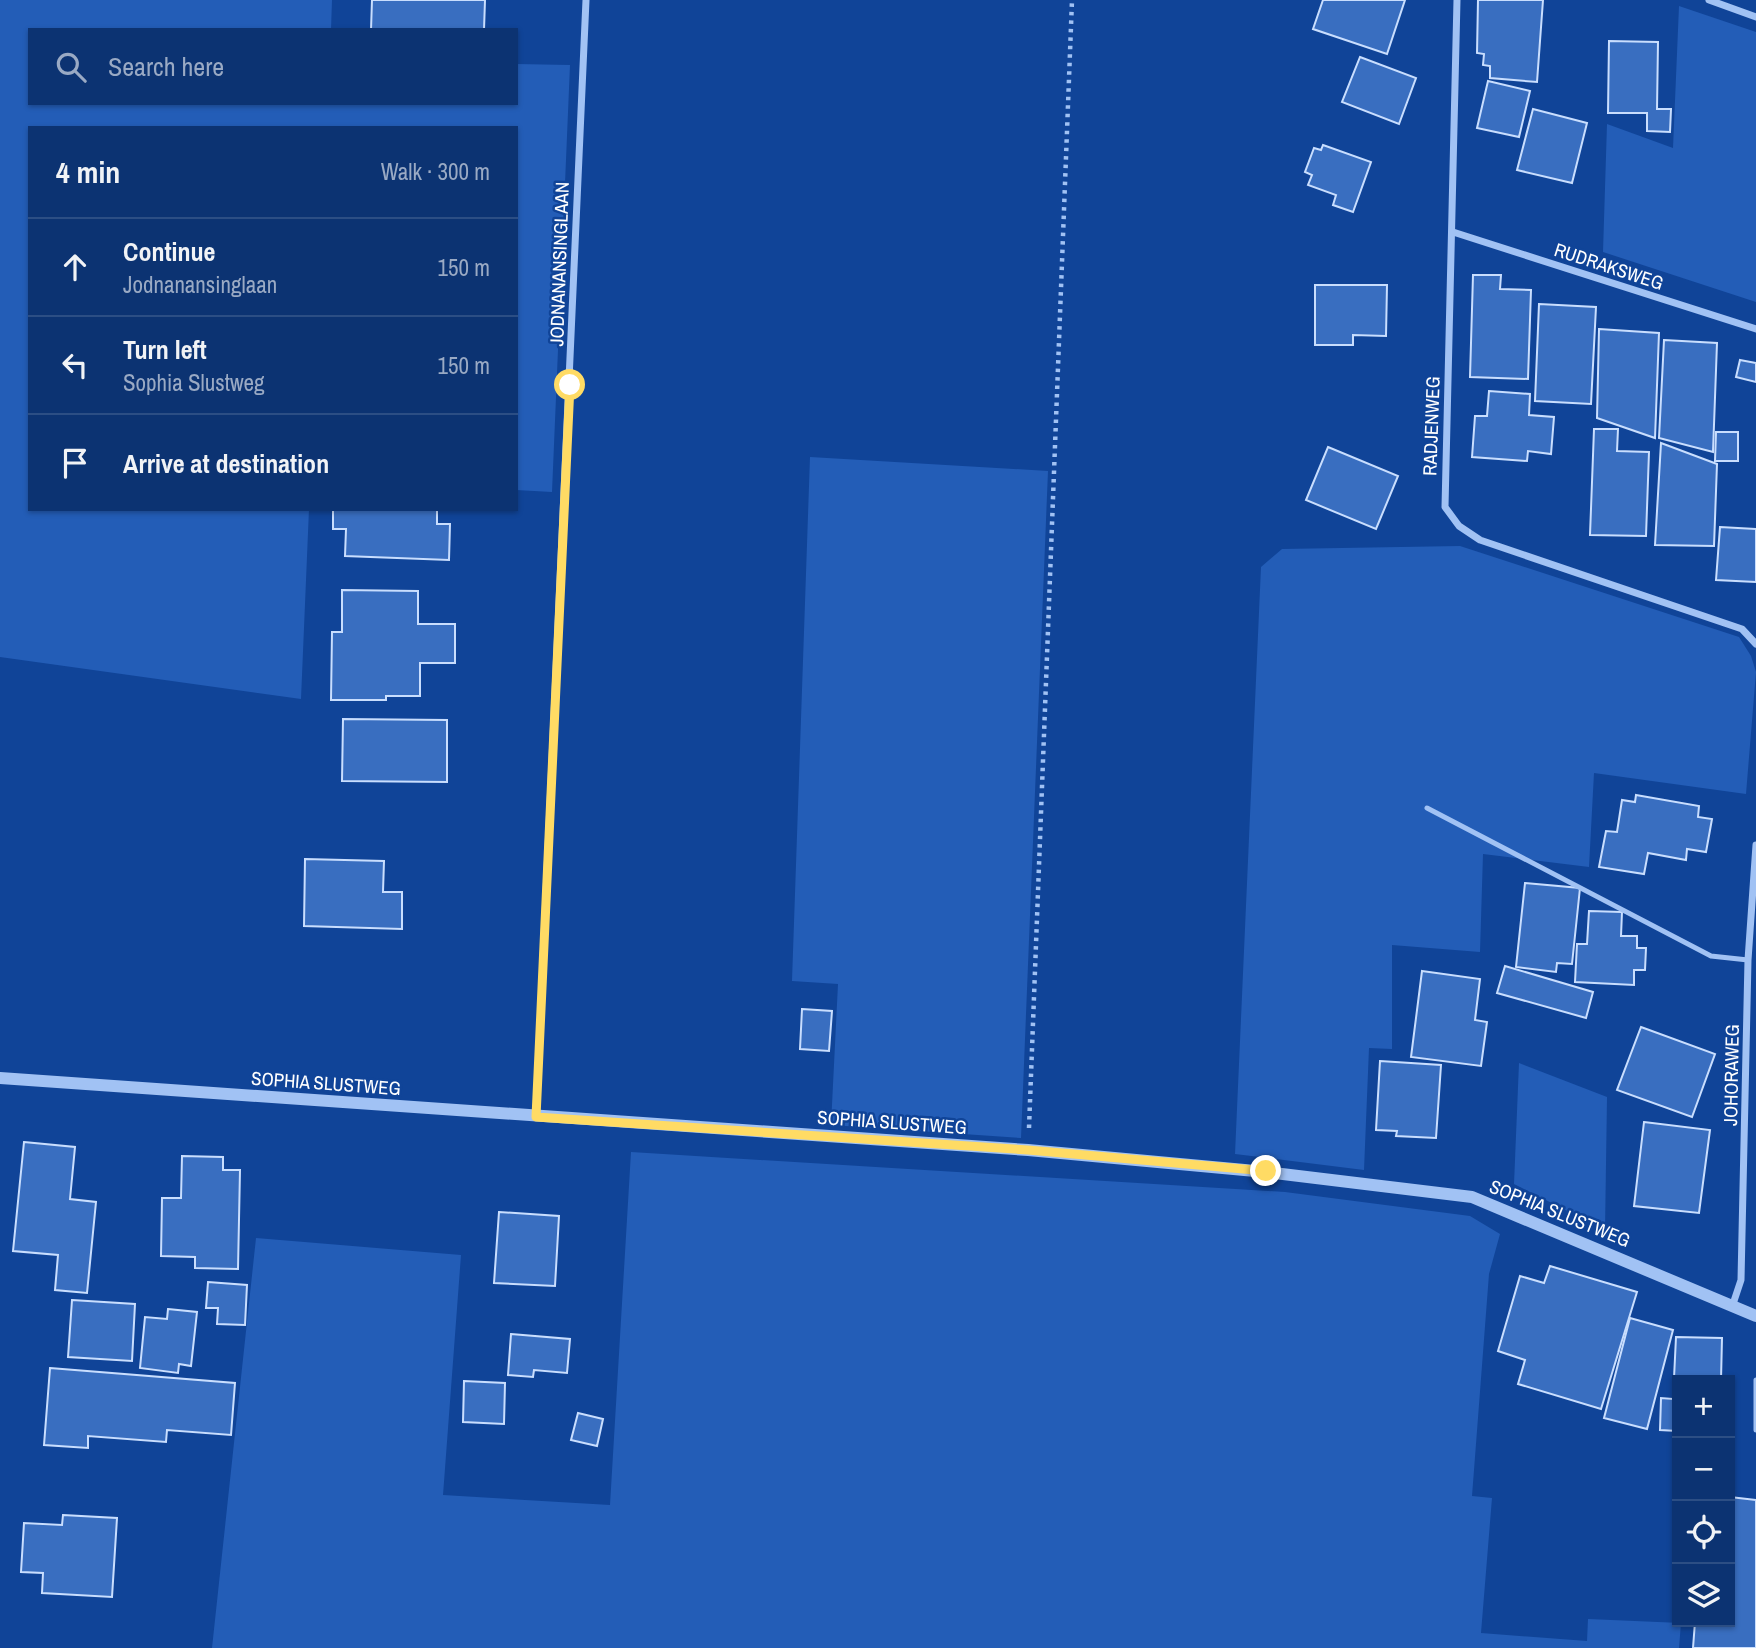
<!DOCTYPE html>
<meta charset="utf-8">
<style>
body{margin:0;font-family:"Archivo Narrow",sans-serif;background:#153b77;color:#f1f3f6}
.controls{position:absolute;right:21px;bottom:21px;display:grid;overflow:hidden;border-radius:0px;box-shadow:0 2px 5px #0004}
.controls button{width:63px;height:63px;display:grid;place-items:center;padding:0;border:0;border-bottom:2px solid #2c4e84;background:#0c3372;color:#f1f3f6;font:35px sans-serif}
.stop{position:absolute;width:21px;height:21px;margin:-16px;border:5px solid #ffdb64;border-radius:50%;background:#fff}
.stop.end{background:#ffdb64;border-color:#fff;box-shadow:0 2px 7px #0008}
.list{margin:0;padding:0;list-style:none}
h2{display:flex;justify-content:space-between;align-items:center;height:91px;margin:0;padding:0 28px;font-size:30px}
h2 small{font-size:23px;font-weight:400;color:#9aaac4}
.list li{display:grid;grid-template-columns:46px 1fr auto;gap:21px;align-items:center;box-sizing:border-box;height:98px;padding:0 28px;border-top:2px solid #2c4e84}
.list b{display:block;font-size:26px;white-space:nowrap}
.list p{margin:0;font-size:23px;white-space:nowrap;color:#9aaac4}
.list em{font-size:23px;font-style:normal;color:#9aaac4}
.icon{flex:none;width:38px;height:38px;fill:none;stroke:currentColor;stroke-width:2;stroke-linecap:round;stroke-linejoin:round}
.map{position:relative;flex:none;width:1756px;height:1648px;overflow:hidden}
.search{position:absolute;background:#0c3372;box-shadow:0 2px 5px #0004;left:28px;top:28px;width:490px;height:77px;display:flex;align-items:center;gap:18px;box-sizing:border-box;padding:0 24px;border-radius:0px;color:#9aaac4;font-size:26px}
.panel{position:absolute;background:#0c3372;box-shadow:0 2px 5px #0004;left:28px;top:126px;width:490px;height:385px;border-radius:0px}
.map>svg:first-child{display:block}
.green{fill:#235db7}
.building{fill:#396ec0;stroke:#c9defe;stroke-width:2}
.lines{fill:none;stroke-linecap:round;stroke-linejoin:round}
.path{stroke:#a1c2f4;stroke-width:4.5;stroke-dasharray:3.5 5;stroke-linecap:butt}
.service{stroke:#a1c2f4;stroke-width:5}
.minor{stroke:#a1c2f4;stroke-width:7}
.tertiary{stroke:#a1c2f4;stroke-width:12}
.route{stroke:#ffdb64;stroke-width:9}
.labels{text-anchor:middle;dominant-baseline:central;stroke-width:5;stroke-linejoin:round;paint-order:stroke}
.street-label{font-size:19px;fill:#fff;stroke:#104498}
</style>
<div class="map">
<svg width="1756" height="1648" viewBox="0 0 1756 1648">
<rect width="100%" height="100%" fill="#104498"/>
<g class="green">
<path d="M0 0H332L331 30H30V103H516V64L570 65 552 492 516 490V128H30V509H309L301 699 0 657Z"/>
<path d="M1679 6 1756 32V302L1603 252 1607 124 1673 148Z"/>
<path d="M810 457 1048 471 1021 1138 831 1125 838 984 792 981Z"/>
<path d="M1460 546 1739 637 1751 656 1756 672 1746 794 1594 773 1589 867 1483 854 1480 952 1392 945V1049L1369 1048 1364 1170 1235 1154 1261 567 1282 549Z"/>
<path d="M1519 1063 1607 1097 1605 1230 1514 1184Z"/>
<path d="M631 1152 1285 1192 1470 1216 1500 1234 1489 1274 1472 1496 1492 1498 1481 1633 1587 1641 1588 1619 1681 1623 1679 1648H212L256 1238 461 1255 443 1495 610 1505Z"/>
</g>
<g class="building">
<path d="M372 0H485L484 30H371Z"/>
<path d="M1323 0H1405L1387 54 1313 29Z"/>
<path d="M1478 0H1543L1537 82 1490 78V66L1483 65 1484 54 1477 53Z"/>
<path d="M1609 41 1658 42 1657 109H1671L1670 132 1647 131V113H1608Z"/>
<path d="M1360 57 1416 78 1399 124 1342 102Z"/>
<path d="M1488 81 1530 91 1519 137 1477 128Z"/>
<path d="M1533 109 1587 123 1572 183 1517 170Z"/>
<path d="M1323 145 1371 162 1353 212 1333 205 1336 195 1308 185 1312 175 1305 172 1314 148 1321 150Z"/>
<path d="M1473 275H1501L1500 289 1531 290 1528 379 1470 377Z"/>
<path d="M1315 285H1387L1386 336 1353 335V345H1315Z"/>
<path d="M1539 304 1596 307 1591 404 1535 401Z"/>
<path d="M1599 329 1659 333 1655 438 1597 418Z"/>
<path d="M1664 340 1717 343 1713 452 1659 438Z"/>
<path d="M1740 360 1756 363V382L1736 377Z"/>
<path d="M1489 391 1530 394 1529 415 1554 417 1551 454 1528 451 1527 461 1472 457 1475 416H1487Z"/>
<path d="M1594 429H1618L1617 451 1649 452 1646 536 1590 535Z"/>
<path d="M1716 432H1738V461H1715Z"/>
<path d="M1661 443 1717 464 1714 546 1655 545Z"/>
<path d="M1328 447 1398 476 1376 529 1306 500Z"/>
<path d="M333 509H437V524H450L449 560 345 556 346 529H333Z"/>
<path d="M1720 527 1756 529V582L1716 580Z"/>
<path d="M342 590 418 591V624H455V663H420V696H386V700H331L332 632H342Z"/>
<path d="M343 719 447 720V782L342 781Z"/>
<path d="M1636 795 1699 806 1698 817 1712 819 1706 852 1687 849 1686 860 1648 853 1644 874 1599 867 1606 831 1617 832 1622 800 1635 802Z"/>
<path d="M305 859 384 861 383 892H402V929L304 926Z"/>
<path d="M1525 883 1580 888 1572 964 1557 963 1556 972 1516 967Z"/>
<path d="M1589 911 1622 912 1621 936H1637V948H1646L1645 970H1634V985L1575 982 1577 944H1587Z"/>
<path d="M1505 966 1593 992 1586 1018 1497 993Z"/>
<path d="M1422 971 1480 979 1475 1020 1487 1022 1481 1066 1411 1057Z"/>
<path d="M802 1009 832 1011 829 1051 800 1049Z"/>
<path d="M1641 1027 1715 1054 1692 1117 1617 1090Z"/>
<path d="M1380 1061 1441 1065 1436 1138 1396 1136 1397 1131 1376 1130Z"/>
<path d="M1644 1122 1710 1130 1699 1213 1634 1206Z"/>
<path d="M24 1142 75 1147 70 1199 96 1202 87 1293 55 1290 58 1255 13 1251Z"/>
<path d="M182 1156 223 1157V1170H240L238 1269 195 1268V1257L161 1256 162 1198H181Z"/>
<path d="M499 1212 559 1216 555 1286 494 1283Z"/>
<path d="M1550 1266 1637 1292 1601 1409 1518 1384 1525 1360 1498 1351 1520 1276 1544 1283Z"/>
<path d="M208 1282 247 1285 245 1325 217 1324 218 1308H206Z"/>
<path d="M72 1300 135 1304 132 1361 68 1357Z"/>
<path d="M168 1309 197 1312 191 1366 179 1364 178 1373 140 1368 145 1317 167 1319Z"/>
<path d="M1630 1318 1673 1330 1647 1429 1604 1418Z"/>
<path d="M511 1334 570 1339 567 1373 534 1370 533 1377 508 1375Z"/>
<path d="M1676 1337 1722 1338 1721 1380H1677V1431L1660 1430 1661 1398 1673 1399Z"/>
<path d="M50 1368 235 1383 231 1435 167 1430 166 1442 88 1436V1448L44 1445Z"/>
<path d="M464 1381 505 1383 504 1424 463 1422Z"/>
<path d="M578 1413 603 1419 597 1446 571 1440Z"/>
<path d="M1730 1497 1756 1500V1648H1693L1695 1622H1730Z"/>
<path d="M63 1515 117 1518 112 1597 42 1593 43 1573 21 1572 24 1523 62 1525Z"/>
</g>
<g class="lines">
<path class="path" d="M1029 1128 1072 0"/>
<g class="service">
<path d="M1427 808 1711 956 1748 960"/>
<path d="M1756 1380V1430"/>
</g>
<g class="minor">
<path d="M1457 0 1445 507 1459 526 1480 540 1742 629 1756 644"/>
<path d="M1709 0 1756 17"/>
<path d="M1453 232 1756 329"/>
<path d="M536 1117 586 0"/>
<path d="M1733 1304 1741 1280 1748 960 1756 845"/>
</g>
<path class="tertiary" d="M0 1078 1028 1150 1266 1172 1472 1197 1756 1316"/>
</g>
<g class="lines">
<path class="route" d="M570 385 536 1117 1028 1150 1266 1171"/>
</g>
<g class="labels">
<g class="street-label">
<text transform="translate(559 264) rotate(-88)">JODNANANSINGLAAN</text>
<text transform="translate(1609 266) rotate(18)">RUDRAKSWEG</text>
<text transform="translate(1431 426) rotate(-88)">RADJENWEG</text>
<text transform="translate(1731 1075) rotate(-89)">JOHORAWEG</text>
<text transform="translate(326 1083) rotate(4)">SOPHIA SLUSTWEG</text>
<text transform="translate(892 1122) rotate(4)">SOPHIA SLUSTWEG</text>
<text transform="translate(1560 1213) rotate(22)">SOPHIA SLUSTWEG</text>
</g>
</g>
</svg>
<div class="controls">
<button>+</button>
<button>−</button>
<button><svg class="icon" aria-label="locate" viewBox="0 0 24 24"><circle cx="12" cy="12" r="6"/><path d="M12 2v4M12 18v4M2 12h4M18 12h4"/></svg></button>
<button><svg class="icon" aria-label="layers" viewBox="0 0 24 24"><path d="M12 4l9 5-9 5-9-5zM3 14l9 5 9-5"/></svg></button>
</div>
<div class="stop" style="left:570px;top:385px"></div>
<div class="stop end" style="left:1266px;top:1171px"></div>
<div class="search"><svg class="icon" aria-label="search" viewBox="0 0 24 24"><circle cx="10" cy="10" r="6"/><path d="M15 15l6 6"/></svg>Search here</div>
<section class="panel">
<h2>4 min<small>Walk · 300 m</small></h2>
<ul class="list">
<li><svg class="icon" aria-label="ahead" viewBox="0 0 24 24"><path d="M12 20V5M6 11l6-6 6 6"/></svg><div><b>Continue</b><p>Jodnanansinglaan</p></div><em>150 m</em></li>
<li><svg class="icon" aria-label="left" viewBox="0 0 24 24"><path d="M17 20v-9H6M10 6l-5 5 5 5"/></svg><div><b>Turn left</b><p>Sophia Slustweg</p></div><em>150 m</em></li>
<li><svg class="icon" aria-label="arrive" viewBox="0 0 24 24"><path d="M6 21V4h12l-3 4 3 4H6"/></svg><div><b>Arrive at destination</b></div></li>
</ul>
</section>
</div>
